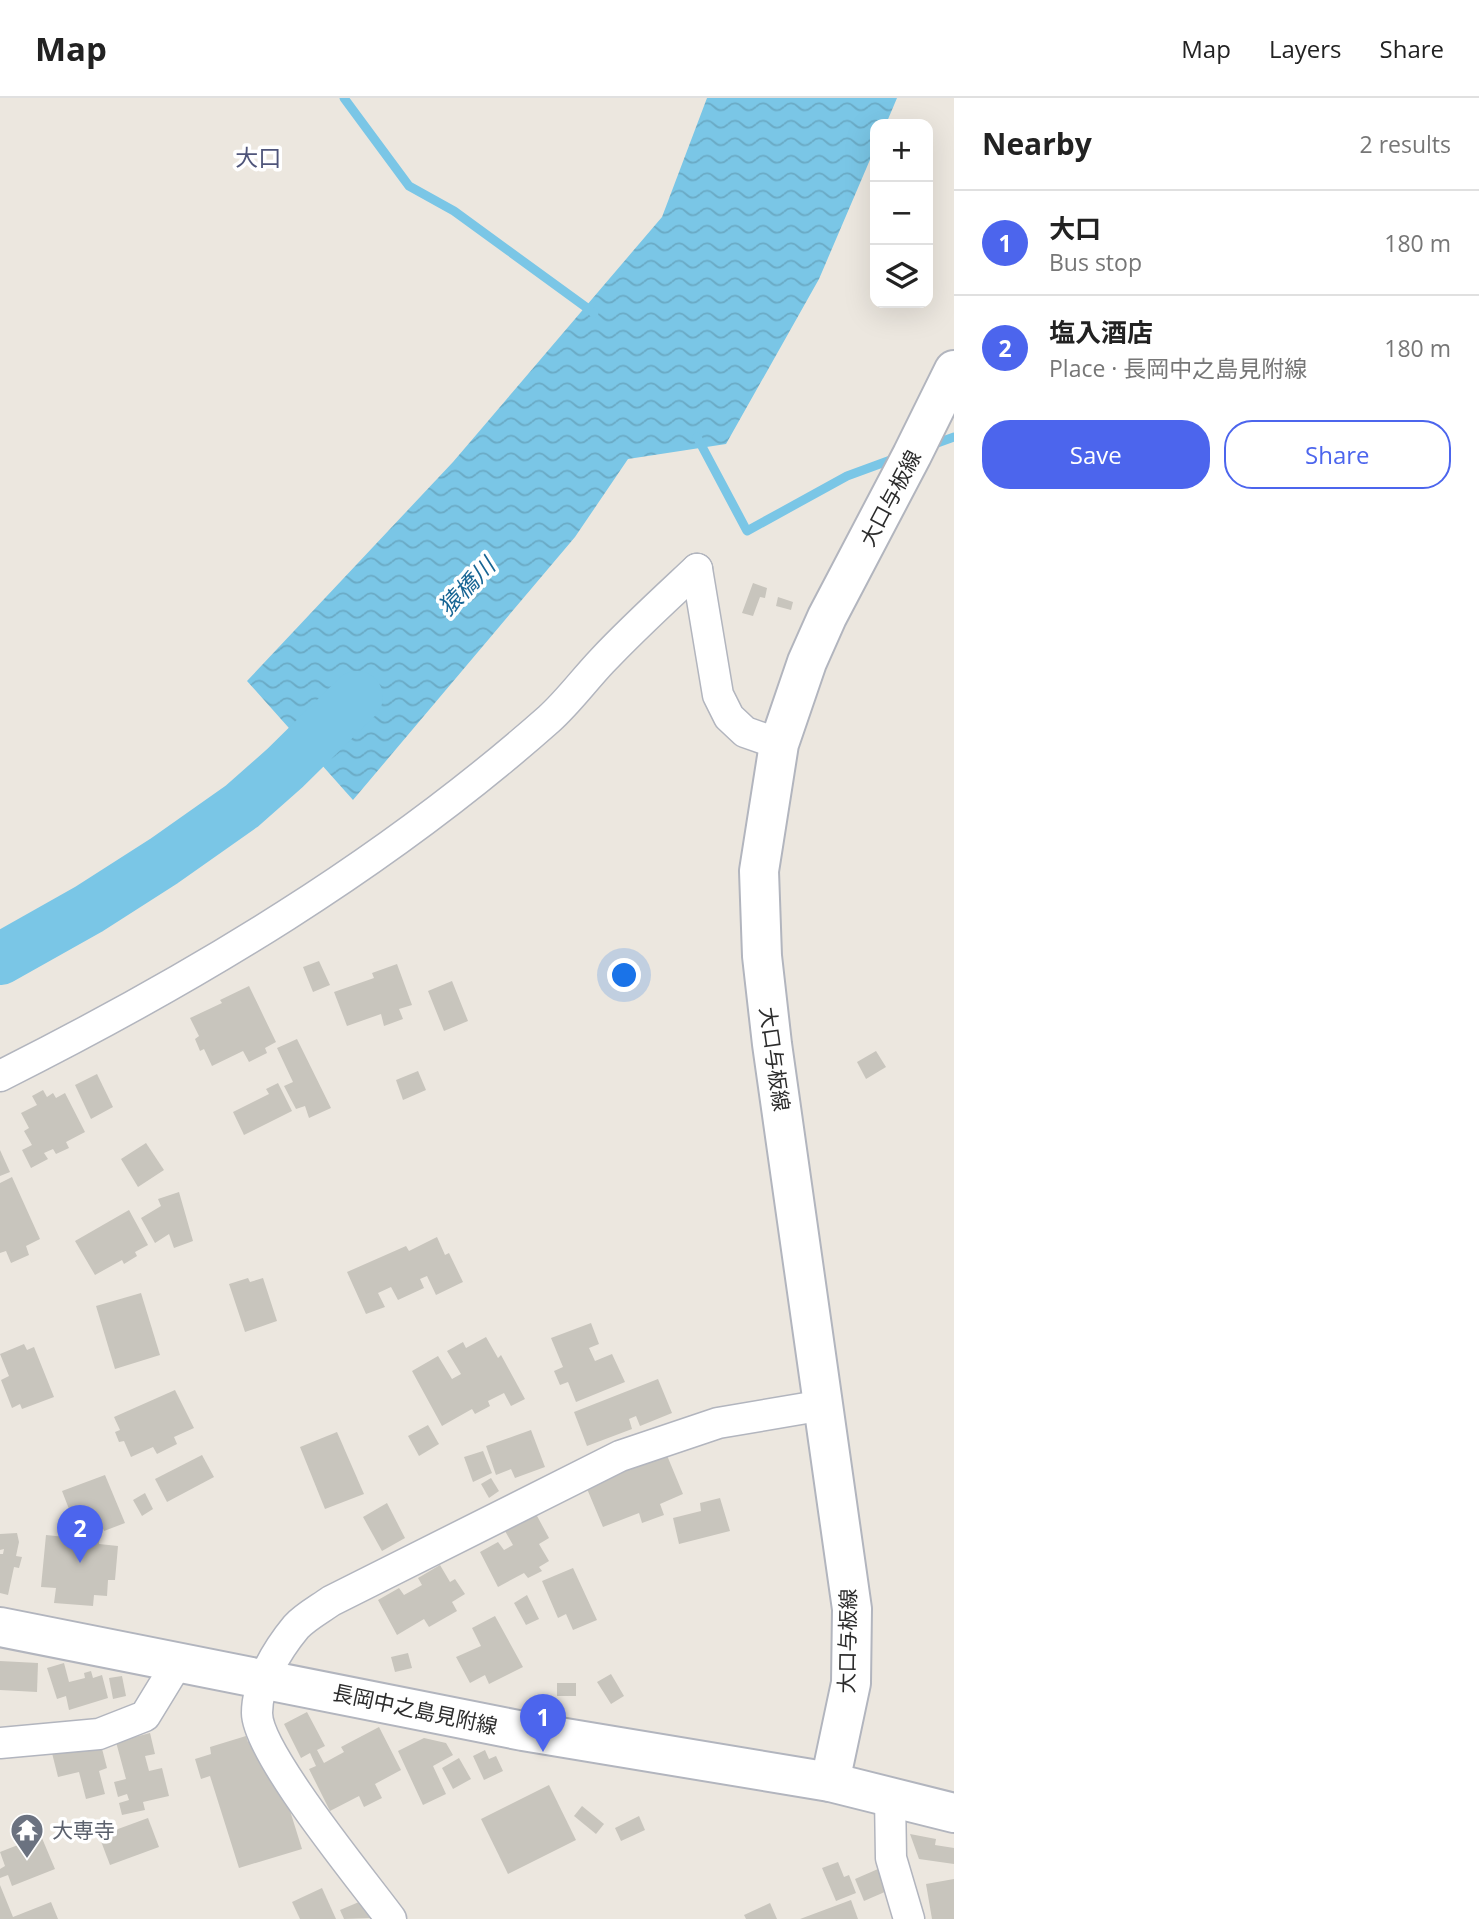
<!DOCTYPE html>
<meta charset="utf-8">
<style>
body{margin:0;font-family:"Open Sans","Noto Sans JP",sans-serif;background:#f6f6f6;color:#222}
.controls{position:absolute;right:21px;top:21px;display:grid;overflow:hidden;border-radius:14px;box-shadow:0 7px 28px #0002}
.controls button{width:63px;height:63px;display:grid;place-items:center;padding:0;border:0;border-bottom:2px solid #e0e0e0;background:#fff;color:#222;font:35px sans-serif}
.you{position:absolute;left:625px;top:878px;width:24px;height:24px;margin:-18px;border:5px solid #fff;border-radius:50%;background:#1a73e8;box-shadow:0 0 0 10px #1a73e833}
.badge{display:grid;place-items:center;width:46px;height:46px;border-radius:50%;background:#4c65ed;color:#fff;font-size:23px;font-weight:700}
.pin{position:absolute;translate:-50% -58px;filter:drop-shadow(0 2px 4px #0008)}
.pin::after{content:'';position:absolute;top:37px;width:24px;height:21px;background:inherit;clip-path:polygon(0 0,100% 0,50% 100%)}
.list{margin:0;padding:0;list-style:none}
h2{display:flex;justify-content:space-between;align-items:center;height:91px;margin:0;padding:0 28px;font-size:30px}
h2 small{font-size:23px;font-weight:400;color:#767676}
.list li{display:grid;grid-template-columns:46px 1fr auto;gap:21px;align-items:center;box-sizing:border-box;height:105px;padding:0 28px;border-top:2px solid #e0e0e0}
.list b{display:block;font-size:26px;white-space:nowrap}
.list p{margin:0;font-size:23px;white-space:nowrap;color:#767676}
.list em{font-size:23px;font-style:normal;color:#767676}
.actions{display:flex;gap:14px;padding:21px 28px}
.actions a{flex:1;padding:16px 0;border:2px solid #4c65ed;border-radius:28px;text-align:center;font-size:24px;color:#4c65ed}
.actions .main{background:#4c65ed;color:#fff}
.icon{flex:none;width:38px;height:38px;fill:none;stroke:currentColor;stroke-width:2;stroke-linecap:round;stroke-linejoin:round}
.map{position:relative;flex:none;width:954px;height:1821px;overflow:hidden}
header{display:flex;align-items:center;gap:42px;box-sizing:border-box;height:98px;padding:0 35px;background:#fff;border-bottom:2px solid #e0e0e0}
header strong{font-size:33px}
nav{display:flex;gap:38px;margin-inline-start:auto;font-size:24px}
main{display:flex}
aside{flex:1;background:#fff}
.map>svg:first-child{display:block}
.water{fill:url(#water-waves)}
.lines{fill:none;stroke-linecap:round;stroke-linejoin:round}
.stream{stroke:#7ac6e6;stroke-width:9}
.river{stroke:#7ac6e6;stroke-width:52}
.building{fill:#c8c5bd}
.minor-casing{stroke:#b2b5be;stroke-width:33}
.secondary-casing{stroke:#b2b5be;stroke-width:42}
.minor{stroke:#fff;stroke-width:30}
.secondary{stroke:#fff;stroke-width:38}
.labels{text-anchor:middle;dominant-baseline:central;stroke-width:7;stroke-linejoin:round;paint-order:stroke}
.street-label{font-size:21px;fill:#2c2c2c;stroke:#fff}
.worship-label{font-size:21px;fill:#5b616d;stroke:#fff;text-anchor:start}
.neighbourhood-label{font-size:23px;fill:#4f557a;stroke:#fff}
.water-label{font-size:23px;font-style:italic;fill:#176594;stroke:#fff}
</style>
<header>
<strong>Map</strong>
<nav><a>Map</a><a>Layers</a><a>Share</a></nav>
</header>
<main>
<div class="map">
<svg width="954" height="1821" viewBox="0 0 954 1821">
<defs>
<pattern id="water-waves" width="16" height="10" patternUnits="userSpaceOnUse" patternTransform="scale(1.75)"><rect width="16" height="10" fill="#7ac6e6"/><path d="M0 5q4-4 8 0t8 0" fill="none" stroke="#6aaac5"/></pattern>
</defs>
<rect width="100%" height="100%" fill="#ece7df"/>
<path class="water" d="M707 0H897L886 26H875V50L819 181 726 346 628 361 575 439 353 702 247 583 453 364 662 119Z"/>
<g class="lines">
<g class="stream">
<path d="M344 0 409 88 454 113 594 215"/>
<path d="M697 339 747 433 847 378 896 360"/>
<path d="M929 348 954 339"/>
</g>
<path class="river" d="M0 861 89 811 164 763 242 708 285 670 357 599"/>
</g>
<g class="building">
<path d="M753 485 767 490 765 500 760 499 753 518 742 515Z"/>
<path d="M778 499 793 504 791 512 776 508Z"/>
<path d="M319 863 330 887 313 894 303 869Z"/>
<path d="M397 866 412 907 399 911 403 921 384 928 381 916 347 928 334 894 374 880 372 875Z"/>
<path d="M452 883 468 923 444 933 428 893Z"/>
<path d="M249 888 276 944 265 950 267 955 249 964 243 953 212 968 204 951 200 953 195 941 199 938 190 920 222 905 220 902Z"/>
<path d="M297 941 331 1010 309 1020 305 1008 296 1011 284 988 293 984 277 950Z"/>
<path d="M876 953 886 969 866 981 857 964Z"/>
<path d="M418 973 426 992 403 1002 396 982Z"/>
<path d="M97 976 113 1009 91 1021 75 987Z"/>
<path d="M278 985 292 1013 244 1037 233 1014 269 996 266 991Z"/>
<path d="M43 992 47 999 53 995 56 1000 65 995 85 1034 66 1044 69 1050 56 1056 53 1051 44 1055 48 1061 31 1070 22 1052 32 1047 24 1033 29 1030 21 1015 37 1007 32 998Z"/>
<path d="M146 1045 164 1072 138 1089 121 1061Z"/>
<path d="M0 1052 10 1074 0 1078Z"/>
<path d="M12 1079 40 1141 26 1148 29 1157 11 1165 6 1153 0 1155V1085Z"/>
<path d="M179 1094 193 1143 174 1150 169 1136 155 1145 141 1120 161 1108 158 1101Z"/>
<path d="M129 1112 148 1147 135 1154 137 1158 124 1166 122 1162 95 1177 75 1143Z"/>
<path d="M437 1139 445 1157 449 1155 463 1184 436 1197 427 1178 420 1181 424 1190 398 1202 391 1189 378 1195 385 1209 366 1216 347 1174 406 1148 409 1153Z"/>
<path d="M248 1180 250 1184 263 1180 277 1223 245 1234 229 1186Z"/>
<path d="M141 1195 160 1257 115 1271 96 1208Z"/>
<path d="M591 1225 599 1246 589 1250 595 1263 612 1256 625 1284 576 1304 568 1284 560 1287 554 1273 563 1269 551 1240Z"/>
<path d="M486 1239 498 1260 501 1257 525 1301 511 1308 504 1295 488 1303 490 1308 475 1316 472 1311 442 1328 412 1273 438 1258 452 1281 461 1276 447 1253 463 1244 466 1250Z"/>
<path d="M24 1246 27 1252 34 1249 54 1299 22 1311 20 1306 12 1310 1 1282 9 1278 0 1256Z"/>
<path d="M658 1281 672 1315 640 1328 636 1318 629 1321 632 1331 587 1348 574 1314Z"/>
<path d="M175 1292 194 1330 174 1339 177 1346 157 1356 153 1349 131 1359 124 1343 119 1344 115 1334 120 1332 114 1319Z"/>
<path d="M428 1327 439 1346 419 1358 408 1338Z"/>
<path d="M531 1332 545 1369 515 1380 511 1371 496 1377 486 1348Z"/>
<path d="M337 1334 364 1396 325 1411 300 1349Z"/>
<path d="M483 1353 492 1375 473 1384 464 1359Z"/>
<path d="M666 1355 683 1396 660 1406 664 1417 642 1425 639 1415 603 1429 585 1386Z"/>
<path d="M202 1357 214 1379 167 1404 155 1381Z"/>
<path d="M105 1377 125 1425 104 1433 98 1419 76 1429 62 1393Z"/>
<path d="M491 1380 499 1393 489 1400 481 1386Z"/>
<path d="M145 1395 153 1411 142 1418 133 1402Z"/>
<path d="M720 1400 730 1433 679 1446 673 1420 701 1413 700 1405Z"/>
<path d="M387 1405 405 1440 382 1453 363 1419Z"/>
<path d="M536 1416 549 1440 539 1446 549 1463 539 1469 542 1473 528 1480 524 1475 498 1489 480 1454 498 1444 504 1452 513 1447 505 1433Z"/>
<path d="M87 1431 100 1433 99 1446 118 1448 115 1482H108L107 1498 94 1497 93 1508 54 1505 56 1490 41 1489 46 1437 85 1441Z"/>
<path d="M17 1435 19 1444 16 1458 22 1459 19 1470 14 1469 8 1497 0 1495V1456H3L4 1451 0 1452V1436Z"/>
<path d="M440 1467 450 1484 455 1481 465 1496 452 1504 457 1513 429 1529 424 1521 397 1537 378 1502 399 1490 404 1497 422 1487 418 1480Z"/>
<path d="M573 1470 597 1522 573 1532 566 1516 558 1520 542 1483Z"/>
<path d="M527 1497 539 1521 526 1527 514 1505Z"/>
<path d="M495 1518 523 1569 489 1586 485 1577 470 1585 456 1559 481 1548 472 1530Z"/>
<path d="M408 1555 412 1570 395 1574 391 1559Z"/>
<path d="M0 1563 38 1565 37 1594 0 1592Z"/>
<path d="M64 1565 69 1584 85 1580 84 1575 91 1573 93 1580 102 1577 108 1600 69 1612 66 1598 57 1601 47 1570Z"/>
<path d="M611 1576 624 1598 611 1606 597 1584Z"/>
<path d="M122 1578 126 1598 113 1601 109 1580Z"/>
<rect x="557" y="1585" width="19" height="13"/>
<path d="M307 1614 325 1648 317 1652 324 1665 344 1654 341 1649 379 1629 401 1672 375 1686 382 1700 364 1709 359 1698 330 1713 309 1671 316 1668 310 1655 301 1660 284 1626Z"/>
<path d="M150 1635 155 1656 145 1658 149 1673 162 1670 169 1698 143 1704 145 1712 122 1717 119 1705 129 1702 127 1696 118 1699 114 1684 126 1681 116 1644Z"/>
<path d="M246 1638 248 1644 258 1641 277 1671 302 1751 239 1770 210 1678 201 1681 195 1661 211 1656 210 1649Z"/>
<path d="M424 1640 446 1645 453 1657 433 1668 446 1696 423 1707 398 1653Z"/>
<path d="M100 1643 107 1670 99 1673 105 1696 86 1701 79 1674 58 1679 52 1655Z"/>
<path d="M485 1652 489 1661 496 1658 503 1673 484 1682 473 1658Z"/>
<path d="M459 1660 471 1681 453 1691 442 1670Z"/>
<path d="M549 1687 576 1742 508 1776 481 1721Z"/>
<path d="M582 1708 604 1726 596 1736 574 1718Z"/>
<path d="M639 1718 645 1732 621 1743 615 1730Z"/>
<path d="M148 1720 159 1749 110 1767 99 1738Z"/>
<path d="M39 1733 55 1771 12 1788 8 1777 0 1780V1771L5 1768 0 1754 23 1745 21 1740Z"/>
<path d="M910 1736 936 1741 935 1747 954 1750V1766L919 1761Z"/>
<path d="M838 1764 844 1779 849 1777 856 1795 836 1803 822 1770Z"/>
<path d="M878 1771 887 1793 864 1803 855 1781Z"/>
<path d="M954 1781V1821H932L926 1786Z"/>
<path d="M0 1787 13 1819 51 1804 58 1821H0Z"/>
<path d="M322 1790 336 1821H300L292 1804Z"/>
<path d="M366 1801 374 1820 344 1821 340 1812Z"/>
<path d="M851 1802 858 1821H800Z"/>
<path d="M770 1805 777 1821H746L744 1817Z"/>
</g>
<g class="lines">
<defs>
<g id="minor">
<path d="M697 471 718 597 729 619 745 634 779 646"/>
<path d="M0 978C195 880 384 767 549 621 568 604 584 582 602 563 632 531 665 501 697 471"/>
<path d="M0 1645 99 1636 145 1618 178 1564"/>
<path d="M890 1698 891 1760 909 1821"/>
<path d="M391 1821C364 1784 257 1655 257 1615 257 1585 277 1552 296 1529 305 1519 320 1511 331 1503L620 1358 718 1325 824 1307"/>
</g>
<g id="secondary">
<path d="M0 1529 523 1633 830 1684 954 1715"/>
<path d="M830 1684 851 1585 852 1511 772 946 762 858 759 773 779 646 807 564 827 519 912 357 954 272"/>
</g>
</defs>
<use href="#minor" class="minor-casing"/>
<use href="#secondary" class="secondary-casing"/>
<use href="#minor" class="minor"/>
<use href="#secondary" class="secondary"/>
</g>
<defs>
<symbol id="temple-pin" viewBox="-11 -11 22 30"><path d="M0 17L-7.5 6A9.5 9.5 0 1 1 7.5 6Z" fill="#6b7280" stroke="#fff"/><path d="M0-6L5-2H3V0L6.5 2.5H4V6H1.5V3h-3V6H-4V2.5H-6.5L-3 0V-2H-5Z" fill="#fff"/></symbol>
</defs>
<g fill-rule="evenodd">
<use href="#temple-pin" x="8" y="1713" width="38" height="52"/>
</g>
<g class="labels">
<g class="street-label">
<text transform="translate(890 400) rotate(-62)">大口与板線</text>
<text transform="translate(775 961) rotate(82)">大口与板線</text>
<text transform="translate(847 1543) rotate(-89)">大口与板線</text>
<text transform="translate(415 1611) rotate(12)">長岡中之島見附線</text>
</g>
<g class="worship-label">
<text x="52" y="1732">大専寺</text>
</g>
<g class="neighbourhood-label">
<text x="258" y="59">大口</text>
</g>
<g class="water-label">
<text transform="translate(466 488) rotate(-46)">猿橋川</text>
</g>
</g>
</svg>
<div class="controls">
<button>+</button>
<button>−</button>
<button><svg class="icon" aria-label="layers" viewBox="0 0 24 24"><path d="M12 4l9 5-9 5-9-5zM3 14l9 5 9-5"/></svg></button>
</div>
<div class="you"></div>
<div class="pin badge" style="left:543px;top:1654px">1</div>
<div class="pin badge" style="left:80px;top:1465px">2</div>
</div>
<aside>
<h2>Nearby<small>2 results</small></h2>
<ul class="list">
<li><span class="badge">1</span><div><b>大口</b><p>Bus stop</p></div><em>180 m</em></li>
<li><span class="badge">2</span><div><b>塩入酒店</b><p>Place · 長岡中之島見附線</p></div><em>180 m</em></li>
</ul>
<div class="actions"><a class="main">Save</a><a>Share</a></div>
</aside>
</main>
